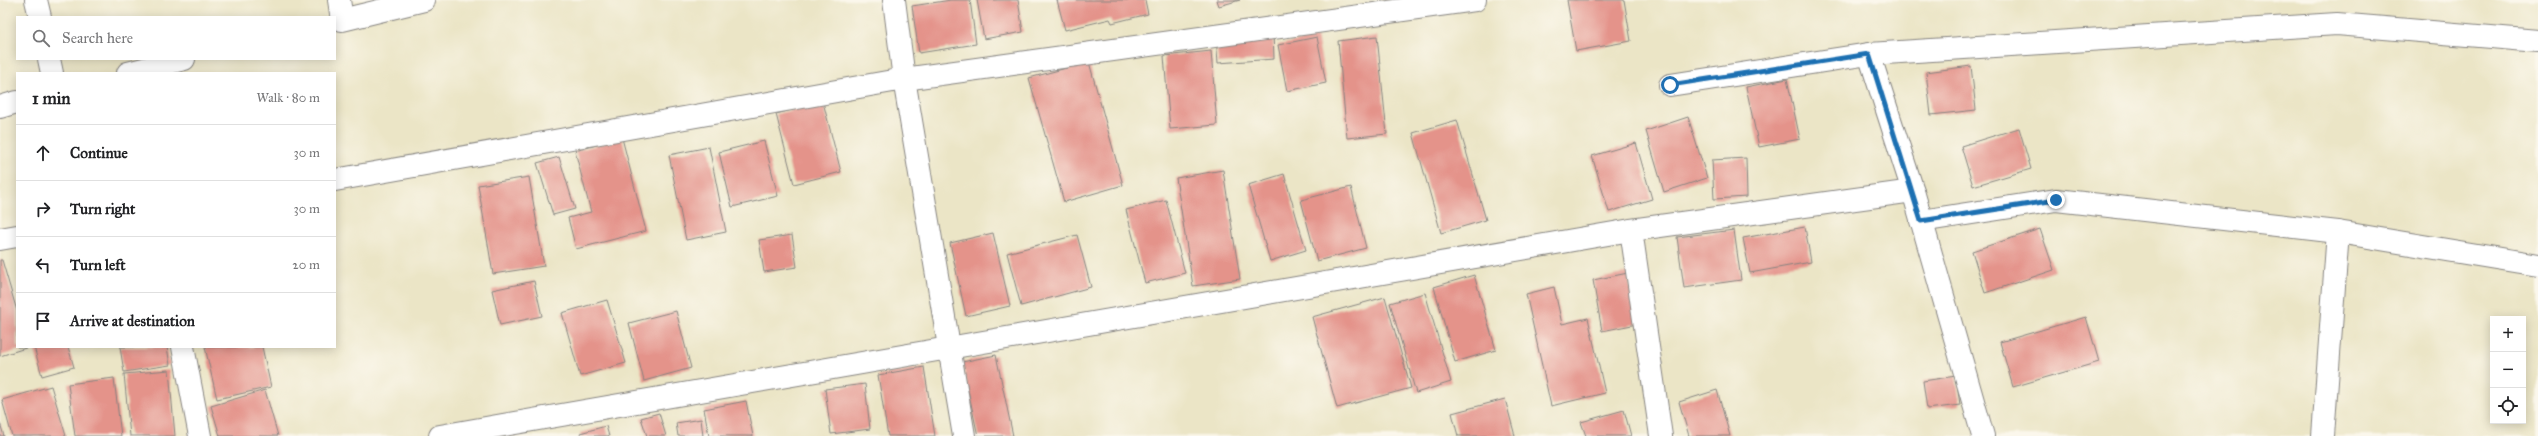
<!DOCTYPE html>
<meta charset="utf-8">
<style>
body{margin:0;font-family:"IM FELL Great Primer",serif;background:#f6f6f6;color:#202124}
.controls{position:absolute;right:12px;bottom:12px;display:grid;overflow:hidden;border-radius:0px;box-shadow:0 2px 10px #0003}
.controls button{width:36px;height:36px;display:grid;place-items:center;padding:0;border:0;border-bottom:1px solid #e0e0e0;background:#fff;color:#202124;font:20px sans-serif}
.stop{position:absolute;width:12px;height:12px;margin:-9px;border:3px solid #1f6fb2;border-radius:50%;background:#fff}
.stop.end{background:#1f6fb2;border-color:#fff;box-shadow:0 1px 4px #0008}
.list{margin:0;padding:0;list-style:none}
h2{display:flex;justify-content:space-between;align-items:center;height:52px;margin:0;padding:0 16px;font-size:17px}
h2 small{font-size:13px;font-weight:400;color:#757577}
.list li{display:grid;grid-template-columns:26px 1fr auto;gap:12px;align-items:center;box-sizing:border-box;height:56px;padding:0 16px;border-top:1px solid #e0e0e0}
.list b{display:block;font-size:15px;white-space:nowrap}
.list em{font-size:13px;font-style:normal;color:#757577}
.icon{flex:none;width:22px;height:22px;fill:none;stroke:currentColor;stroke-width:2;stroke-linecap:round;stroke-linejoin:round}
.map{position:relative;flex:none;width:2538px;height:436px;overflow:hidden}
.search{position:absolute;background:#fff;box-shadow:0 2px 10px #0003;left:16px;top:16px;width:320px;height:44px;display:flex;align-items:center;gap:10px;box-sizing:border-box;padding:0 14px;border-radius:0px;color:#757577;font-size:15px}
.panel{position:absolute;background:#fff;box-shadow:0 2px 10px #0003;left:16px;top:72px;width:320px;height:276px;border-radius:0px}
.map>svg:first-child{display:block}
.building{fill:#e4938a}
.lines{fill:none;stroke-linecap:round;stroke-linejoin:round}
.minor-casing{stroke:#868480;stroke-width:24}
.minor{stroke:#fff;stroke-width:22}
.route{stroke:#1f6fb2;stroke-width:5}
</style>
<div class="map">
<svg width="2538" height="436" viewBox="0 0 2538 436">
<rect width="100%" height="100%" fill="#fbf7ec"/>
<filter id="ink" filterUnits="userSpaceOnUse"><feTurbulence type="fractalNoise" baseFrequency=".025" numOctaves="2"/><feDisplacementMap in="SourceGraphic" scale="8" xChannelSelector="R" yChannelSelector="G"/><feConvolveMatrix kernelMatrix="1 2 1 2 8 2 1 2 1" color-interpolation-filters="sRGB"/></filter>
<filter id="wash" filterUnits="userSpaceOnUse"><feTurbulence type="fractalNoise" baseFrequency=".012" numOctaves="4" result="noise"/><feDisplacementMap in="SourceGraphic" scale="16" xChannelSelector="R" yChannelSelector="G"/><feGaussianBlur stdDeviation="0.9" result="paint"/><feColorMatrix in="noise" values="0 0 0 0 0 0 0 0 0 0 0 0 0 0 0 0 0 1.4 0 .05"/><feComposite in="paint" operator="in"/></filter>
<g filter="url(#wash)">
<rect width="100%" height="100%" fill="#ebe5c6"/>
<g id="blocks">
<g class="building">
<path d="M951 0H970L976 44 919 53 912 6Z"/>
<path d="M977 0H1018L1023 32 984 39Z"/>
<path d="M1057 0H1145L1148 14 1112 23 1110 19 1065 30Z"/>
<path d="M1217 0H1240L1219 6Z"/>
<path d="M1567 0H1624L1631 41 1576 51Z"/>
<path d="M1273 33 1274 59 1218 63 1216 36Z"/>
<path d="M1377 36 1387 134 1347 138 1338 41Z"/>
<path d="M1317 37 1326 83 1287 91 1278 45Z"/>
<path d="M1211 51 1217 125 1170 129 1164 56Z"/>
<path d="M1089 62 1123 185 1064 202 1029 78Z"/>
<path d="M1971 66 1976 110 1931 115 1926 72Z"/>
<path d="M1787 79 1800 139 1759 147 1746 87Z"/>
<path d="M823 102 841 172 794 184 776 114Z"/>
<path d="M1688 117 1707 178 1664 192 1646 131Z"/>
<path d="M1457 120 1486 220 1441 233 1413 133Z"/>
<path d="M2019 128 2031 169 1973 186 1961 146Z"/>
<path d="M622 138 646 231 576 249 568 218 591 212 575 151Z"/>
<path d="M764 141 778 196 732 207 719 152Z"/>
<path d="M1636 143 1652 199 1609 212 1592 156Z"/>
<path d="M709 147 726 232 686 240 669 155Z"/>
<path d="M559 157 575 209 553 215 537 163Z"/>
<path d="M1746 158 1747 197 1714 199 1712 160Z"/>
<path d="M1223 170 1240 279 1193 286 1176 178Z"/>
<path d="M1284 174 1306 250 1270 261 1248 185Z"/>
<path d="M529 177 544 266 493 274 478 185Z"/>
<path d="M1351 187 1366 248 1317 261 1301 200Z"/>
<path d="M1166 200 1185 273 1145 283 1126 210Z"/>
<path d="M1805 227 1811 262 1750 273 1743 238Z"/>
<path d="M2040 229 2054 270 1985 293 1972 251Z"/>
<path d="M1734 230 1741 280 1684 288 1677 237Z"/>
<path d="M993 233 1010 306 966 316 950 243Z"/>
<path d="M792 235 797 267 764 272 759 240Z"/>
<path d="M1077 235 1091 287 1021 306 1007 253Z"/>
<path d="M0 260H2L17 311V347H29L0 356Z"/>
<path d="M1628 273 1637 324 1602 331 1593 280Z"/>
<path d="M1474 275 1496 350 1455 362 1434 287Z"/>
<path d="M534 281 542 316 500 325 492 290Z"/>
<path d="M1554 287 1562 324 1588 318 1605 393 1551 406 1526 294Z"/>
<path d="M1425 293 1451 382 1416 393 1390 303Z"/>
<path d="M1385 297 1411 388 1337 408 1312 317Z"/>
<path d="M607 300 626 363 580 376 562 313Z"/>
<path d="M676 311 691 368 644 381 629 323Z"/>
<path d="M2086 317 2099 362 2013 387 2000 342Z"/>
<path d="M34 347H68L74 367 42 376Z"/>
<path d="M120 347H167L170 365 124 372Z"/>
<path d="M205 347H262L271 387 217 399Z"/>
<path d="M996 355 1013 436H978L962 362Z"/>
<path d="M924 367 935 436H888L878 375Z"/>
<path d="M169 370 175 436H130L124 374Z"/>
<path d="M1956 376 1960 405 1927 409 1923 381Z"/>
<path d="M114 378 121 436H75L68 384Z"/>
<path d="M865 384 870 429 831 434 825 389Z"/>
<path d="M51 386 66 436H12L2 400Z"/>
<path d="M265 390 278 436H220L211 406Z"/>
<path d="M1717 390 1730 436H1689L1679 402Z"/>
<path d="M1505 399 1515 436H1458L1452 413Z"/>
<path d="M746 401 753 436H709L704 409Z"/>
<path d="M1624 410 1631 436H1586L1581 422Z"/>
<path d="M659 413 666 436H647L641 418Z"/>
<path d="M701 419 703 436H678L676 423Z"/>
<path d="M0 423 4 436H0Z"/>
<path d="M606 426 609 436H581L580 433Z"/>
</g>
</g>
</g>
<g filter="url(#ink)">
<use href="#blocks" fill-opacity="0" stroke="#868480" stroke-width="1"/>
<g class="lines">
<defs>
<g id="minor">
<path d="M36 0 40 17"/>
<path d="M339 0 342 20 424 0"/>
<path d="M894 0 904 79 964 436"/>
<path d="M1869 54 1913 191 1983 436"/>
<path d="M49 59 52 73"/>
<path d="M128 73 184 59"/>
<path d="M1670 85 1869 54 2337 24 2538 41"/>
<path d="M0 107 17 102"/>
<path d="M335 180 904 79 1475 0"/>
<path d="M1921 221 2056 200 2338 232 2538 265"/>
<path d="M1631 230 1661 436"/>
<path d="M0 239 17 236"/>
<path d="M183 347 200 436"/>
<path d="M440 436 1631 230 1913 191"/>
<path d="M2323 436 2338 232"/>
</g>
</defs>
<use href="#minor" class="minor-casing"/>
<use href="#minor" class="minor"/>
</g>
</g>
<g class="lines" filter="url(#ink)">
<path class="route" d="M1670 85 1869 54 1921 221 2056 200"/>
</g>
</svg>
<div class="controls">
<button>+</button>
<button>−</button>
<button><svg class="icon" aria-label="locate" viewBox="0 0 24 24"><circle cx="12" cy="12" r="6"/><path d="M12 2v4M12 18v4M2 12h4M18 12h4"/></svg></button>
</div>
<div class="stop" style="left:1670px;top:85px"></div>
<div class="stop end" style="left:2056px;top:200px"></div>
<div class="search"><svg class="icon" aria-label="search" viewBox="0 0 24 24"><circle cx="10" cy="10" r="6"/><path d="M15 15l6 6"/></svg>Search here</div>
<section class="panel">
<h2>1 min<small>Walk · 80 m</small></h2>
<ul class="list">
<li><svg class="icon" aria-label="ahead" viewBox="0 0 24 24"><path d="M12 20V5M6 11l6-6 6 6"/></svg><div><b>Continue</b></div><em>30 m</em></li>
<li><svg class="icon" aria-label="right" viewBox="0 0 24 24"><path d="M7 20v-9h11M14 6l5 5-5 5"/></svg><div><b>Turn right</b></div><em>30 m</em></li>
<li><svg class="icon" aria-label="left" viewBox="0 0 24 24"><path d="M17 20v-9H6M10 6l-5 5 5 5"/></svg><div><b>Turn left</b></div><em>20 m</em></li>
<li><svg class="icon" aria-label="arrive" viewBox="0 0 24 24"><path d="M6 21V4h12l-3 4 3 4H6"/></svg><div><b>Arrive at destination</b></div></li>
</ul>
</section>
</div>
